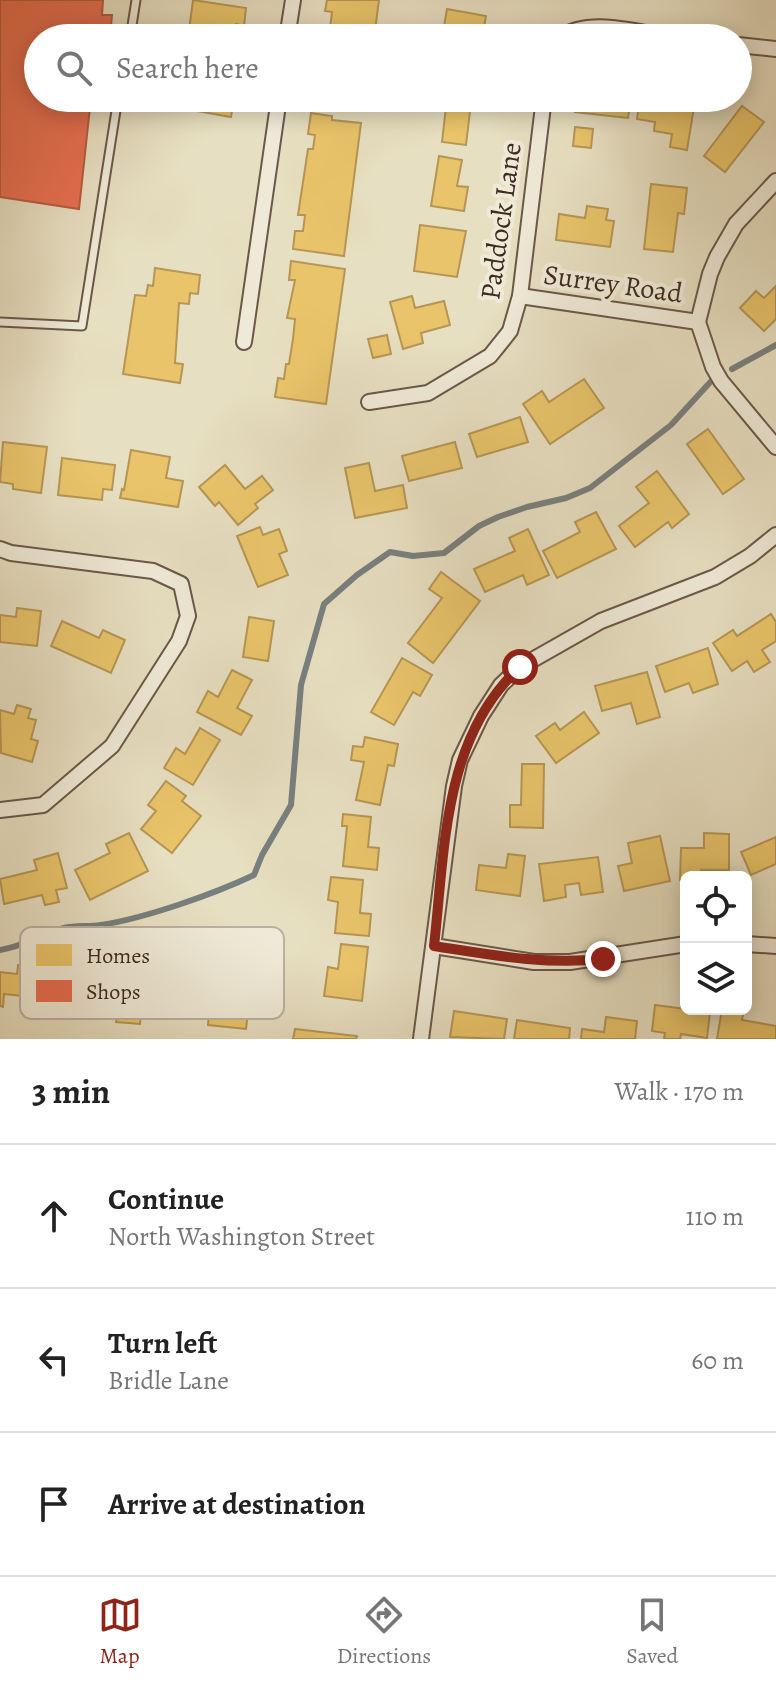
<!DOCTYPE html>
<meta charset="utf-8">
<style>
body{margin:0;font-family:Alegreya,serif;background:#f2f2f2;color:#222}
.controls{position:absolute;right:24px;bottom:24px;display:grid;overflow:hidden;border-radius:12px;box-shadow:0 4px 20px #0003}
.controls button{width:72px;height:72px;display:grid;place-items:center;padding:0;border:0;border-bottom:2px solid #e0e0e0;background:#fff;color:#222;font:40px sans-serif}
.stop{position:absolute;width:24px;height:24px;margin:-18px;border:6px solid #8f2418;border-radius:50%;background:#fff}
.stop.end{background:#8f2418;border-color:#fff;box-shadow:0 2px 8px #0008}
.list{margin:0;padding:0;list-style:none}
h2{display:flex;justify-content:space-between;align-items:center;height:104px;margin:0;padding:0 32px;font-size:34px}
h2 small{font-size:26px;font-weight:400;color:#767676}
.list li{display:grid;grid-template-columns:52px 1fr auto;gap:24px;align-items:center;box-sizing:border-box;height:144px;padding:0 32px;border-top:2px solid #e0e0e0}
.list b{display:block;font-size:30px;white-space:nowrap}
.list p{margin:0;font-size:26px;white-space:nowrap;color:#767676}
.list em{font-size:26px;font-style:normal;color:#767676}
.icon{flex:none;width:44px;height:44px;fill:none;stroke:currentColor;stroke-width:2;stroke-linecap:round;stroke-linejoin:round}
.map{position:relative;flex:none;width:776px;height:1039px;overflow:hidden}
.search{position:absolute;background:#fff;box-shadow:0 4px 20px #0003;left:24px;right:24px;top:24px;height:88px;display:flex;align-items:center;gap:20px;box-sizing:border-box;padding:0 28px;border-radius:44px;color:#767676;font-size:30px}
.sheet{height:536px;background:#fff}
nav{display:flex;justify-content:space-around;align-items:center;box-sizing:border-box;height:112px;border-top:2px solid #e0e0e0;background:#fff;font-size:22px;color:#767676}
nav a{display:grid;justify-items:center;gap:4px}
nav .on{color:#8f2418}
.map>svg:first-child{display:block}
.homes{fill:#e9c46a;stroke:#b69654;stroke-width:2}
.shops{fill:#e76f51;stroke:#b55b42;stroke-width:2}
.lines{fill:none;stroke-linecap:round;stroke-linejoin:round}
.stream{stroke:#78807f;stroke-width:6}
.service-casing{stroke:#6a5848;stroke-width:11}
.minor-casing{stroke:#6a5848;stroke-width:18}
.service{stroke:#efead7;stroke-width:7}
.minor{stroke:#efead7;stroke-width:14}
.route{stroke:#8f2418;stroke-width:10}
.labels{text-anchor:middle;dominant-baseline:central;stroke-width:8;stroke-linejoin:round;paint-order:stroke}
.street-label{font-size:28px;fill:#402b20;stroke:#efead7}
.key{fill:#efead7;stroke:#bab1a0;stroke-width:2}
.key-label{font-size:22px;fill:#402b20}
</style>
<div class="map">
<svg width="776" height="1039" viewBox="0 0 776 1039">
<rect width="100%" height="100%" fill="#e7dfc1"/>
<filter id="stains"><feTurbulence type="fractalNoise" baseFrequency=".0025" numOctaves="4"/><feColorMatrix values="0 0 0 0 .2 0 0 0 0 .09 0 0 0 0 .02 0 0 0 .5 -.17"/></filter>
<radialGradient id="worn" r=".72"><stop offset=".6" stop-color="#630" stop-opacity="0"/><stop offset="1" stop-color="#630" stop-opacity=".3"/></radialGradient>
<g class="homes">
<path d="M193 0 246 8 244 26 236 24 234 38H191L192 31 189 30Z"/>
<path d="M327 0H379L374 38H322L324 27 330 28 332 12 325 11Z"/>
<path d="M447 9 486 16 482 38H442Z"/>
<path d="M181 98H234L231 117 180 108Z"/>
<path d="M312 98H365L364 109 312 101Z"/>
<path d="M447 98H480V104L471 103 466 145 442 142Z"/>
<path d="M577 98H631L628 118 575 112Z"/>
<path d="M640 98 695 101 687 150 670 147 672 134 654 131 655 122 637 119Z"/>
<path d="M742 106 764 122 725 172 704 156Z"/>
<path d="M311 113 332 116V120L361 123 344 256 293 249 295 231H303L305 215H298L308 149H313L315 135 308 134Z"/>
<path d="M575 127 593 129 591 148 573 146Z"/>
<path d="M439 156 462 160 457 186 468 187 464 211 431 206Z"/>
<path d="M651 184 687 188 684 214 678 213 673 252 644 249Z"/>
<path d="M587 206 608 209 606 220 614 221 610 247 556 240 559 214 585 218Z"/>
<path d="M420 225 466 231 457 277 414 271Z"/>
<path d="M291 261 345 269 326 404 275 397 278 378 284 379 286 364H289L293 339 295 319 287 318 295 280H289Z"/>
<path d="M155 268 200 275 198 294 190 293 189 304 179 303 175 363 183 364 180 383 123 374 135 295 146 296 148 285 153 286Z"/>
<path d="M776 286V319L764 331 740 308 756 291 764 298Z"/>
<path d="M412 296 415 308 444 301 450 325 421 333 423 343 403 349 390 302Z"/>
<path d="M387 335 391 354 373 358 368 339Z"/>
<path d="M584 379 604 408 550 444 523 404 542 391 549 402Z"/>
<path d="M520 417 528 442 477 457 469 434Z"/>
<path d="M708 429 744 479 723 494 687 444Z"/>
<path d="M3 442 47 447 41 493 13 489V484L0 482Z"/>
<path d="M455 442 462 468 409 481 402 456Z"/>
<path d="M131 450 170 457 166 478 183 481 178 507 120 498 122 489 124 490Z"/>
<path d="M62 458 115 465 112 490 103 489 102 500 58 495Z"/>
<path d="M369 463 375 491 403 485 407 508 355 518 345 468Z"/>
<path d="M225 465 245 489 262 476 273 490 255 504 258 508 238 525 219 502 215 506 199 487Z"/>
<path d="M657 471 689 514 672 528 668 522 635 547 619 526 649 503 636 487Z"/>
<path d="M596 512 616 549 557 578 543 551 580 532 575 522Z"/>
<path d="M260 527 263 535 279 529 287 551 279 554 288 575 258 587 237 536Z"/>
<path d="M528 529 549 575 527 585 523 575 485 592 474 569 515 551 509 538Z"/>
<path d="M441 572 480 601 433 663 408 643 442 598 429 589Z"/>
<path d="M17 608 41 611 37 646 0 642V615L16 617Z"/>
<path d="M771 614 776 622V641L762 650 770 662 754 672 747 661 732 671 713 643 733 630 737 636Z"/>
<path d="M249 617 274 621 268 661 243 657Z"/>
<path d="M62 621 99 638 103 630 125 640 111 673 51 646Z"/>
<path d="M708 648 718 684 693 693 689 683 665 692 656 666Z"/>
<path d="M402 658 432 675 420 696 413 692 394 725 371 712Z"/>
<path d="M232 670 252 680 237 708 252 716 241 735 197 712 208 691 218 697Z"/>
<path d="M647 672 660 717 637 724 631 703 602 711 595 686Z"/>
<path d="M17 705 31 709 28 718 36 720 31 739 38 741 32 762 1 753 0 710 14 714Z"/>
<path d="M584 712 599 733 556 763 536 736 555 723 560 730Z"/>
<path d="M200 728 220 740 193 785 164 768 176 748 185 754Z"/>
<path d="M365 737 398 744 394 766 388 765 380 805 356 800 364 762 351 760 353 746 363 747Z"/>
<path d="M522 764H544L543 828 510 827V805H521Z"/>
<path d="M166 781 186 796 182 801 201 816 172 853 141 829 156 811 148 805Z"/>
<path d="M343 814 371 817 368 847 379 848 377 870 343 866 347 826H342Z"/>
<path d="M129 833 148 871 90 900 75 870 110 853 106 844Z"/>
<path d="M704 833 729 834V870H701V877L680 880 681 848H704Z"/>
<path d="M660 836 670 881 624 891 618 866 632 863 628 843Z"/>
<path d="M776 837V864L751 875 741 852Z"/>
<path d="M58 853 67 888 56 890 59 902 45 905 42 895 4 904 0 879 37 870 34 860Z"/>
<path d="M508 854 525 856 520 896 476 890 479 865 506 868Z"/>
<path d="M598 857 603 892 581 895 579 883 565 885 566 897 544 901 539 864Z"/>
<path d="M331 877 363 880 360 913 371 914 369 936 335 933 338 902 328 900Z"/>
<path d="M341 944 368 947 362 1001 324 996 328 967 338 969Z"/>
<path d="M18 965 37 967 33 997 4 994 3 1007 0 1006V972L17 974Z"/>
<path d="M121 986 183 993 180 1017 141 1012 140 1024 116 1022Z"/>
<path d="M210 999 249 1003 246 1029 208 1025Z"/>
<path d="M655 1005 710 1012 707 1038 681 1034 680 1039H664L665 1033 652 1031Z"/>
<path d="M722 1009 744 1010 742 1020 776 1026V1039H717Z"/>
<path d="M454 1011 507 1019 504 1039 450 1037Z"/>
<path d="M606 1017 637 1021 635 1039H581L582 1029 604 1032Z"/>
<path d="M517 1020 570 1028 569 1039H514Z"/>
<path d="M295 1029 357 1036 356 1039H293Z"/>
</g>
<path class="shops" d="M0 0H103L102 15H112L110 38H38V98H91L79 209 0 197Z"/>
<g class="lines">
<g class="stream">
<path d="M732 369 776 345"/>
<path d="M0 950C23 947 42 934 64 928 76 925 89 927 101 925 146 918 214 894 254 875L262 855 291 805 301 685 324 604 357 575 390 552 413 556 444 553 479 526 498 517 527 507 566 498 590 488 671 425 714 378"/>
</g>
<defs>
<g id="service">
<path d="M130 38 136 0"/>
<path d="M0 322 82 326 118 98"/>
</g>
<g id="minor">
<path d="M287 38 293 0"/>
<path d="M560 38C591 16 639 34 675 38"/>
<path d="M738 45 776 49"/>
<path d="M776 181 736 224 717 257 710 274 698 322 713 367 721 381 776 447"/>
<path d="M520 296 698 322"/>
<path d="M244 342 279 98"/>
<path d="M369 402 428 393 490 356 510 331 520 296 544 98"/>
<path d="M0 549 11 553 153 571 181 584 188 616 179 641 112 746 43 805 0 810"/>
<path d="M746 944 776 946"/>
<path d="M434 946 534 962H570L686 944"/>
<path d="M421 1039 454 786 460 760 481 716 501 685 520 667 601 621 715 577 750 556 776 535"/>
</g>
</defs>
<use href="#service" class="service-casing"/>
<use href="#minor" class="minor-casing"/>
<use href="#service" class="service"/>
<use href="#minor" class="minor"/>
</g>
<g class="lines">
<path class="route" d="M520 667C443 737 445 849 434 946 492 955 544 965 603 959"/>
</g>
<g class="labels">
<g class="street-label">
<text transform="translate(501 221) rotate(-82)">Paddock Lane</text>
<text transform="translate(613 284) rotate(8)">Surrey Road</text>
</g>
</g>
<rect x="20" y="927" width="264" height="92" rx="12" class="key"/>
<rect x="36" y="944" width="36" height="22" fill="#e9c46a"/>
<rect x="36" y="980" width="36" height="22" fill="#e76f51"/>
<g class="key-label">
<text x="86" y="963">Homes</text>
<text x="86" y="999">Shops</text>
</g>
<rect width="100%" height="100%" filter="url(#stains)"/>
<rect width="100%" height="100%" fill="url(#worn)"/>
</svg>
<div class="controls">
<button><svg class="icon" aria-label="locate" viewBox="0 0 24 24"><circle cx="12" cy="12" r="6"/><path d="M12 2v4M12 18v4M2 12h4M18 12h4"/></svg></button>
<button><svg class="icon" aria-label="layers" viewBox="0 0 24 24"><path d="M12 4l9 5-9 5-9-5zM3 14l9 5 9-5"/></svg></button>
</div>
<div class="stop" style="left:520px;top:667px"></div>
<div class="stop end" style="left:603px;top:959px"></div>
<div class="search"><svg class="icon" aria-label="search" viewBox="0 0 24 24"><circle cx="10" cy="10" r="6"/><path d="M15 15l6 6"/></svg>Search here</div>
</div>
<section class="sheet">
<h2>3 min<small>Walk · 170 m</small></h2>
<ul class="list">
<li><svg class="icon" aria-label="ahead" viewBox="0 0 24 24"><path d="M12 20V5M6 11l6-6 6 6"/></svg><div><b>Continue</b><p>North Washington Street</p></div><em>110 m</em></li>
<li><svg class="icon" aria-label="left" viewBox="0 0 24 24"><path d="M17 20v-9H6M10 6l-5 5 5 5"/></svg><div><b>Turn left</b><p>Bridle Lane</p></div><em>60 m</em></li>
<li><svg class="icon" aria-label="arrive" viewBox="0 0 24 24"><path d="M6 21V4h12l-3 4 3 4H6"/></svg><div><b>Arrive at destination</b></div></li>
</ul>
</section>
<nav>
<a class="on"><svg class="icon" aria-label="map" viewBox="0 0 24 24"><path d="M3 6l6-2 6 2 6-2v14l-6 2-6-2-6 2zM9 4v14M15 6v14"/></svg>Map</a>
<a><svg class="icon" aria-label="directions" viewBox="0 0 24 24"><path d="M12 3l9 9-9 9-9-9zM9 14v-3h6M13 9l2 2-2 2"/></svg>Directions</a>
<a><svg class="icon" aria-label="saved" viewBox="0 0 24 24"><path d="M7 4h10v16l-5-4-5 4z"/></svg>Saved</a>
</nav>
